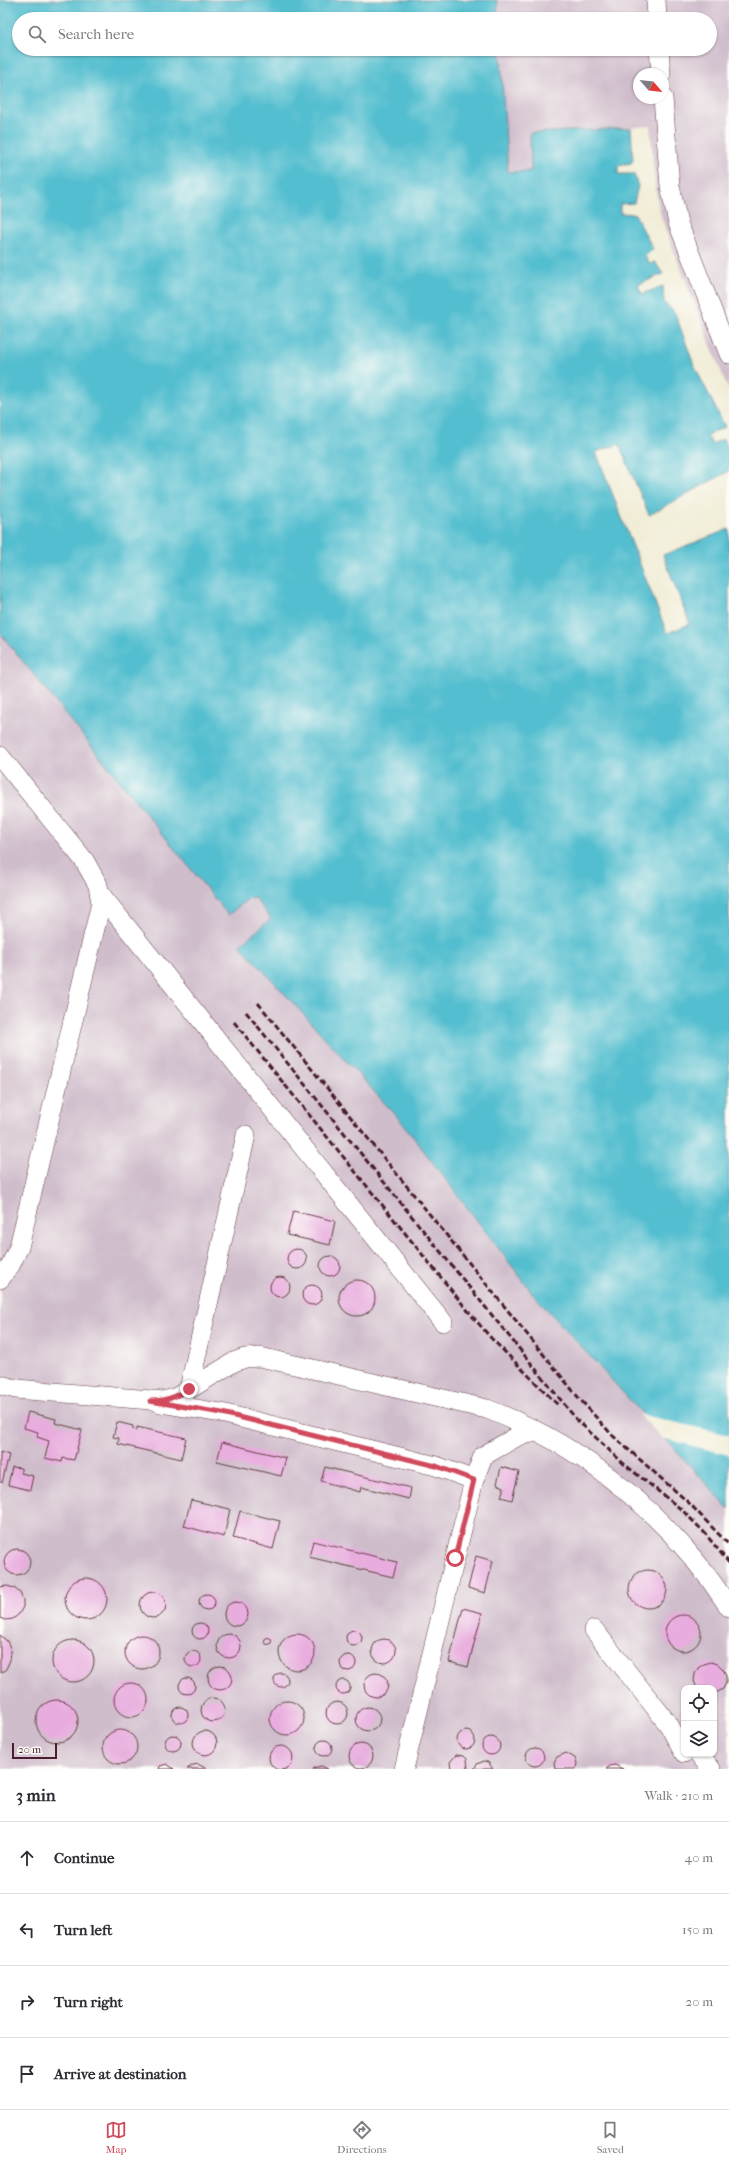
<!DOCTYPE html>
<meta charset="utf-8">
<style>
body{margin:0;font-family:"IM FELL French Canon",serif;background:#f2f2f3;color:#2b2b33}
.controls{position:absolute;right:12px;bottom:12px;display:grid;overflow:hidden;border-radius:8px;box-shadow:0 1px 3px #0004}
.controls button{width:36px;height:36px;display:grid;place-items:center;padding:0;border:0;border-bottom:1px solid #e1e1e2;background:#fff;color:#2b2b33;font:20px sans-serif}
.compass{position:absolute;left:633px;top:68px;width:36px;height:36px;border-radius:50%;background:#fff;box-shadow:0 1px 3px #0004;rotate:118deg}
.scale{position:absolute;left:12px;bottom:10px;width:45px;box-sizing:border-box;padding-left:4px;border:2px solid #4a1f2b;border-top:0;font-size:11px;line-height:14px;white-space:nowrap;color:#4a1f2b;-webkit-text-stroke:3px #fdfcf7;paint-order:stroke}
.stop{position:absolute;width:12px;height:12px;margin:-9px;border:3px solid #d1495b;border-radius:50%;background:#fff}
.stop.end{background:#d1495b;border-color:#fff;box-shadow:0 1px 4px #0008}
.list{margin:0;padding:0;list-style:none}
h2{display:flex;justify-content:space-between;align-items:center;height:52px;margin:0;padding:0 16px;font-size:17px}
h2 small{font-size:13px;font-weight:400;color:#7c7c81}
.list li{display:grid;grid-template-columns:26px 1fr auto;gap:12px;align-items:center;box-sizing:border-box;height:72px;padding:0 16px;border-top:1px solid #e1e1e2}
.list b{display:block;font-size:15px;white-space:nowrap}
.list em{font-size:13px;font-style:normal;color:#7c7c81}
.icon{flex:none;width:22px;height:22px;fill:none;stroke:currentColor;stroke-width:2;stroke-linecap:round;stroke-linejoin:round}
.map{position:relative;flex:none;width:729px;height:1769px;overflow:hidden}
.search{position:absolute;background:#fff;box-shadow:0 1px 3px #0004;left:12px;right:12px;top:12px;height:44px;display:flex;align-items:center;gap:10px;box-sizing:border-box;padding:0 14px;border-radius:22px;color:#7c7c81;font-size:15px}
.sheet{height:340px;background:#fff}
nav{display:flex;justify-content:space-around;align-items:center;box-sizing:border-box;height:56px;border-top:1px solid #e1e1e2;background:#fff;font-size:11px;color:#7c7c81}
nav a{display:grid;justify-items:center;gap:2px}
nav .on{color:#d1495b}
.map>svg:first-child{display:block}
.industrial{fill:#d0bdcc;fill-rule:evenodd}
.water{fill:#53becf;stroke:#4e6e7d}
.pier{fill:#f1edd7}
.building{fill:#e8adde}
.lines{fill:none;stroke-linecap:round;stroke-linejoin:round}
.minor-casing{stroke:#633e45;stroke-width:20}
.minor{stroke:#fff;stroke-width:19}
.rail{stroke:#4a1f2b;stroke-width:3;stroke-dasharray:6 3;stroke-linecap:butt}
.route{stroke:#d1495b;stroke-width:5}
</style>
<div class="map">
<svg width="729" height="1769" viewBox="0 0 729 1769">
<rect width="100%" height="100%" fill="#fdfcf7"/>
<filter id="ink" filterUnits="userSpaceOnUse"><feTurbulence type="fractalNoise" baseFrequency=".025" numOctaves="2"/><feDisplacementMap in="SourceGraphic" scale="8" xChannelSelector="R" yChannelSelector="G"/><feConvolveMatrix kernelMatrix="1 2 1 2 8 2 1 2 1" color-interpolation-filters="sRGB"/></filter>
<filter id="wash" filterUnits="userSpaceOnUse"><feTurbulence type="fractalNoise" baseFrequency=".012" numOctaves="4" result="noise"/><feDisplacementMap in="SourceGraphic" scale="16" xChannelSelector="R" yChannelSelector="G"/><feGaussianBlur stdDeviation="0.9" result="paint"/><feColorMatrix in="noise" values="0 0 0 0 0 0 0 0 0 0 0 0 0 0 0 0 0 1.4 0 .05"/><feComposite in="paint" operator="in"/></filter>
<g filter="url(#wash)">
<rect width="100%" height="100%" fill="#f1edd7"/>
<g class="industrial">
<path d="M497 0H729V391L667 234 660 212 656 192 650 126 530 133 531 171 508 172 500 49H710V19H498ZM639 74H663V98H639Z"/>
<path d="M0 633 228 915 249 898 253 897 271 919 240 945 401 1121 534 1296 729 1509V1769H0ZM684 1688H714V1754H684Z"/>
</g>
<path class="water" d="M0 0H497L498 19H19V49H500L508 172 531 171 530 133 631 128 633 160 631 163 618 165V174H634L638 186 634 203 620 204V213L635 214 653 249 645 256 649 264 655 262 663 274 638 285 642 294 663 286 664 302 675 313 694 365 725 427 707 435 712 444 723 439 729 450V471L649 515 619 444 596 452 667 633 690 624 663 555 729 529V1509L534 1295 401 1121 240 945 271 919 254 897 249 898 228 915 0 633Z"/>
<path class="pier" d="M639 1414 729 1435V1455L662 1438Z"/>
<g id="blocks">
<g class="building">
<path d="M293 1211 335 1221 330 1245 287 1235Z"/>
<circle cx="297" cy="1259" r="10"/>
<circle cx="330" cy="1266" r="10"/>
<circle cx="280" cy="1287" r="10"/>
<circle cx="357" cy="1298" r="18"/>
<circle cx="312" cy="1295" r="10"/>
<path d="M28 1412 56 1419 55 1423 82 1430 74 1460 63 1458 62 1462 45 1458 49 1441 37 1437 38 1432 24 1428Z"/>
<path d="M117 1422 133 1426V1429L137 1431V1427L186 1438 181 1459 118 1444 119 1438 113 1437Z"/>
<path d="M222 1442 286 1458 281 1476 217 1461Z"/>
<path d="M0 1452 9 1455 2 1483 0 1482Z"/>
<path d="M12 1467 21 1468V1473L33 1476 30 1490 8 1485Z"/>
<path d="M325 1467 411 1488 409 1499 361 1487 360 1492 321 1481Z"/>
<path d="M501 1467 519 1472 512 1500 501 1497 504 1487 497 1484Z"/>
<path d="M191 1500 230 1509 224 1537 184 1526Z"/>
<path d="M240 1511 280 1521 273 1549 233 1538Z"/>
<path d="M313 1541 397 1562 393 1577 309 1557Z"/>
<circle cx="17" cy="1562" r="13"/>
<path d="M476 1556 493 1561 485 1593 468 1588Z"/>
<circle cx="648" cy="1589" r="19"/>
<circle cx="86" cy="1599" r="21"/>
<path d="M7 1586 14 1588 20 1593 23 1600V1607L19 1614 13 1619 5 1620 0 1618V1587Z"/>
<circle cx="153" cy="1605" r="13"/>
<circle cx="207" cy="1602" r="8"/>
<circle cx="236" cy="1614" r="12"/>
<path d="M463 1608 482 1613 468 1667 449 1662Z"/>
<circle cx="683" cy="1633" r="18"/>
<circle cx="200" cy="1631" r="8"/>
<circle cx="354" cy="1638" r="8"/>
<circle cx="229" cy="1646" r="12"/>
<circle cx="297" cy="1652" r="18"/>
<circle cx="142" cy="1652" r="17"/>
<path d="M0 1635 7 1641 11 1650 10 1660 6 1669 0 1673Z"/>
<circle cx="268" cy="1641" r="3.5"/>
<circle cx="384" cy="1651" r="12"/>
<circle cx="73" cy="1661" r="21"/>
<circle cx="193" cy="1659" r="8"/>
<circle cx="348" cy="1663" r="8"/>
<path d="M711 1662 718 1664 723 1669 726 1675V1683L723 1689 714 1694V1688H697L694 1681 695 1674 698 1668 704 1664Z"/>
<circle cx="220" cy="1678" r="12"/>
<circle cx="281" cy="1680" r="7"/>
<circle cx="376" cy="1685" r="12"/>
<circle cx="187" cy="1686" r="8"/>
<circle cx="343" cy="1687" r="7"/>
<circle cx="131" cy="1700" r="17"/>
<circle cx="213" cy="1710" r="12"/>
<circle cx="57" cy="1721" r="21"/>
<circle cx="287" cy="1718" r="17"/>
<circle cx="337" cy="1713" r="11"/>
<circle cx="180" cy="1715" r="8"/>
<circle cx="368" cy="1719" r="12"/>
<circle cx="120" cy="1747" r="17"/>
<circle cx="466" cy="1740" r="9"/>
<circle cx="205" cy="1743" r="12"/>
<circle cx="173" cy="1743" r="8"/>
<circle cx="491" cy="1746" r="9"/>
<circle cx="324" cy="1748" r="8"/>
<circle cx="361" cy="1756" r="12"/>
<circle cx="281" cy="1758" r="12"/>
<circle cx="535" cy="1757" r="9"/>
<path d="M566 1753 575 1758 577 1763 576 1769H555L554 1762 557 1757Z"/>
<path d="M456 1755 464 1756 467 1759 468 1769H451L450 1762Z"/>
<path d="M484 1761 488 1762 493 1769H474L477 1764Z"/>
<path d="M167 1764 174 1769H159L160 1766Z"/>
<path d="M198 1764 207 1769H187L193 1765Z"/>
<path d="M615 1765 623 1769H606L610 1766Z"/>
<path d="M321 1766 328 1769H313L317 1767Z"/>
</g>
</g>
</g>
<g filter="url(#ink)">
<use href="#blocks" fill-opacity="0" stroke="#633e45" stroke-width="1"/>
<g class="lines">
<defs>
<g id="minor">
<path d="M656 0 657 19"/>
<path d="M659 49 661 74"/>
<path d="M663 98 670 186 678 223 729 354"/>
<path d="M0 756 84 860 98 885 101 903 19 1247 10 1266 0 1279"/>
<path d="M101 895 443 1322"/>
<path d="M0 1385 16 1389 163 1401 175 1398 234 1362 245 1358 260 1357 487 1409C587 1447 671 1518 729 1607"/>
<path d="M189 1389 246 1135"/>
<path d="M160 1403 221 1413 436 1466 474 1480 404 1769"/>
<path d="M474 1480 483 1456 518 1436 537 1432"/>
<path d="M594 1630 669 1725 684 1753"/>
<path d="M699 1754 711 1769"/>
</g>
</defs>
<use href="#minor" class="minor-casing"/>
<use href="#minor" class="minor"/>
<g class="rail">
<path d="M258 1003 578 1397 612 1435 689 1503 729 1545"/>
<path d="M246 1012 577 1420 624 1464 682 1510 703 1531 729 1563"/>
<path d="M234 1022 473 1317 491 1338 559 1406"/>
</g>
</g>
</g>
<g class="lines" filter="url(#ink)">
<path class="route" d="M189 1389C176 1397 166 1401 150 1401L222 1413 436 1466 474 1480 455 1558"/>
</g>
</svg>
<div class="controls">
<button><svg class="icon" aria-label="locate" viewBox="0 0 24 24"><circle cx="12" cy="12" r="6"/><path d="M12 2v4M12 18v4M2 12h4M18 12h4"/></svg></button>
<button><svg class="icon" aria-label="layers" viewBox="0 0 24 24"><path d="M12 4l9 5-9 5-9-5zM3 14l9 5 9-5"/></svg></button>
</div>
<svg class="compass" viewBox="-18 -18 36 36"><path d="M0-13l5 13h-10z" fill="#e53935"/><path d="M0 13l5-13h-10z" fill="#7c7c81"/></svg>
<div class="scale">20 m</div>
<div class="stop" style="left:455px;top:1558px"></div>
<div class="stop end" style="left:189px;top:1389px"></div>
<div class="search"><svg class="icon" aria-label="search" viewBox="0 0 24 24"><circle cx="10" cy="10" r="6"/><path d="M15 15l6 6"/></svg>Search here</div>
</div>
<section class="sheet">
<h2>3 min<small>Walk · 210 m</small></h2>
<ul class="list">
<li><svg class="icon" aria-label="ahead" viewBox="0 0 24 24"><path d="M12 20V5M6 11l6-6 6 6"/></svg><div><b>Continue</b></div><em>40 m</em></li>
<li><svg class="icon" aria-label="left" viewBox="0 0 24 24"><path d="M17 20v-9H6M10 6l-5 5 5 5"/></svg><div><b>Turn left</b></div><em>150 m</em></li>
<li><svg class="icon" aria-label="right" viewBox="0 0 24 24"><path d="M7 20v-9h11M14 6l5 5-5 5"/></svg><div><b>Turn right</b></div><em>20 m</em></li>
<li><svg class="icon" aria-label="arrive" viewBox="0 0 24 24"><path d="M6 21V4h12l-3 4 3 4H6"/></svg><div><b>Arrive at destination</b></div></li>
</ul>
</section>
<nav>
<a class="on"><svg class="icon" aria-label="map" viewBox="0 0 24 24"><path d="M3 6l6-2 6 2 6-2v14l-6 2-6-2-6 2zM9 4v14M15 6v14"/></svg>Map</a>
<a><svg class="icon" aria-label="directions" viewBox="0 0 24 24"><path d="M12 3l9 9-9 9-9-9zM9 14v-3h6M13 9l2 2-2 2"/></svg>Directions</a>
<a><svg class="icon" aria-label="saved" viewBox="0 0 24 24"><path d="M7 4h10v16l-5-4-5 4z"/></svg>Saved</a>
</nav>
